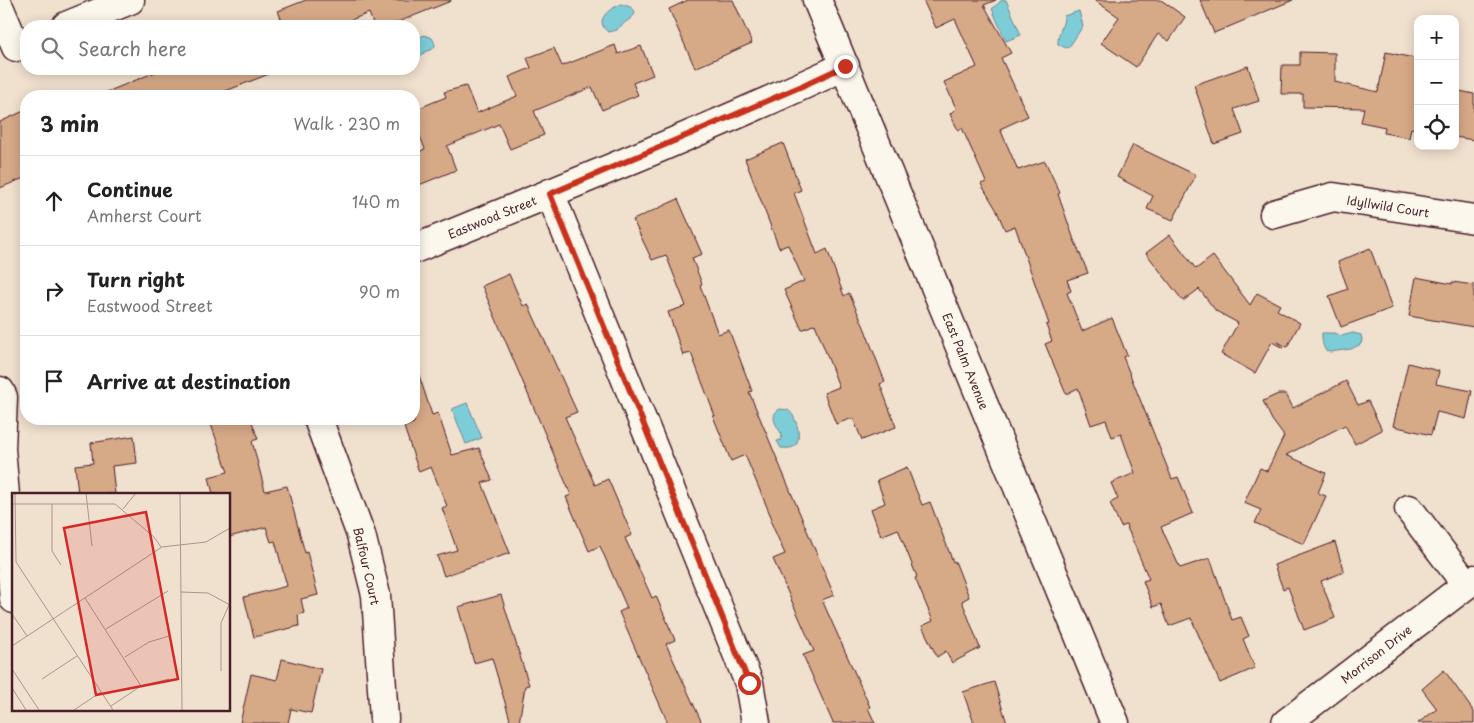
<!DOCTYPE html>
<meta charset="utf-8">
<style>
body{margin:0;font-family:"Playpen Sans",sans-serif;background:#f2f2f2;color:#222}
.controls{position:absolute;right:15px;top:15px;display:grid;overflow:hidden;border-radius:10px;box-shadow:0 2px 12px #0003}
.controls button{width:45px;height:45px;display:grid;place-items:center;padding:0;border:0;border-bottom:1px solid #e0e0e0;background:#fff;color:#222;font:25px sans-serif}
.stop{position:absolute;width:15px;height:15px;margin:-11px;border:4px solid #c8321e;border-radius:50%;background:#fff}
.stop.end{background:#c8321e;border-color:#fff;box-shadow:0 1px 5px #0008}
.list{margin:0;padding:0;list-style:none}
h2{display:flex;justify-content:space-between;align-items:center;height:65px;margin:0;padding:0 20px;font-size:21px}
h2 small{font-size:16px;font-weight:400;color:#767676}
.list li{display:grid;grid-template-columns:32px 1fr auto;gap:15px;align-items:center;box-sizing:border-box;height:90px;padding:0 20px;border-top:1px solid #e0e0e0}
.list b{display:block;font-size:19px;white-space:nowrap}
.list p{margin:0;font-size:16px;white-space:nowrap;color:#767676}
.list em{font-size:16px;font-style:normal;color:#767676}
.icon{flex:none;width:28px;height:28px;fill:none;stroke:currentColor;stroke-width:2;stroke-linecap:round;stroke-linejoin:round}
.map{position:relative;flex:none;width:1474px;height:723px;overflow:hidden}
.search{position:absolute;background:#fff;box-shadow:0 2px 12px #0003;left:20px;top:20px;width:400px;height:55px;display:flex;align-items:center;gap:12px;box-sizing:border-box;padding:0 18px;border-radius:20px;color:#767676;font-size:19px}
.panel{position:absolute;background:#fff;box-shadow:0 2px 12px #0003;left:20px;top:90px;width:400px;height:335px;border-radius:20px}
.map>svg:first-child{display:block}
.water{fill:#7dcdd9;stroke:#698793}
.building{fill:#d6a987;stroke:#4a1f2b}
.lines{fill:none;stroke-linecap:round;stroke-linejoin:round}
.minor-casing{stroke:#4a1f2b;stroke-width:31}
.minor{stroke:#fbf7ec;stroke-width:28}
.route{stroke:#c8321e;stroke-width:6}
.labels{text-anchor:middle;dominant-baseline:central;stroke-width:4.5;stroke-linejoin:round;paint-order:stroke}
.street-label{font-size:12px;fill:#4a1f2b;stroke:#fbf7ec}
.inset-road{fill:none;stroke:#ae938d;stroke-width:1}
.view{fill:#d62828;fill-opacity:0.15;stroke:#d62828;stroke-width:2.5}
.inset-edge{fill:none;stroke:#4a1f2b;stroke-width:2.5}
</style>
<div class="map">
<svg width="1474" height="723" viewBox="0 0 1474 723">
<rect width="100%" height="100%" fill="#f0e0ce"/>
<filter id="ink" filterUnits="userSpaceOnUse"><feTurbulence type="fractalNoise" baseFrequency=".02" numOctaves="2"/><feDisplacementMap in="SourceGraphic" scale="10" xChannelSelector="R" yChannelSelector="G"/><feConvolveMatrix kernelMatrix="1 2 1 2 8 2 1 2 1" color-interpolation-filters="sRGB"/></filter>
<g filter="url(#ink)">
<g class="water">
<path d="M1002 0H1006L1021 35 1006 41 992 9Z"/>
<path d="M622 4C651 13 623 20 617 30L608 32C593 20 610 8 622 4Z"/>
<path d="M1079 11 1083 26 1069 47 1066 48 1058 44C1057 34 1064 26 1064 16Z"/>
<path d="M424 35 432 38C440 51 430 48 424 53 421 55 419 58 417 59H414V41Z"/>
<path d="M1322 333H1334L1341 336 1353 333 1361 335 1362 339 1361 344 1351 349 1330 352 1326 351C1322 345 1322 340 1322 333Z"/>
<path d="M467 403 482 438 466 444 452 409Z"/>
<path d="M780 409 788 410C796 415 804 441 793 447 790 449 785 448 781 448L777 441 781 440 782 435C777 426 768 415 780 409Z"/>
</g>
<g class="building">
<path d="M306 0H451V1L388 26H374L369 13 335 26H284L278 11Z"/>
<path d="M688 0H733L752 43 695 68 669 9Z"/>
<path d="M923 0H996L984 5 1011 53 1001 58 1028 116 1000 129 1018 170 1045 161 1060 193 1058 194 1073 237 1088 273 1067 280 1071 291 1067 293 1082 331 1112 318 1127 355 1123 357 1172 479 1178 477 1193 513 1161 527 1180 568 1210 558 1232 620 1241 617 1249 636 1243 639 1255 668 1220 683 1191 618 1169 626 1161 604 1153 607 1143 581 1149 579 1126 525 1121 527 1110 503 1118 499 1111 483 1135 473 1121 434 1112 437 1106 420 1091 425 1078 388 1066 394 1045 344 1052 341 1046 325 1049 324 1015 226 1005 230 996 209 981 184 986 182 962 128 958 130 950 114 956 108 944 82 977 67 955 19 936 28Z"/>
<path d="M1094 0H1161L1185 17 1169 41 1158 34 1136 67 1101 43 1119 17Z"/>
<path d="M1200 0H1293L1214 33Z"/>
<path d="M615 45 618 54 641 46 653 75 633 83 638 95 602 110 592 87 534 111 544 135 510 149 499 124 447 146 456 170 414 187V154L425 149 414 121V110L446 97 444 92 466 86 477 113 517 96 509 77 531 68 527 58 554 48 562 66Z"/>
<path d="M1300 52 1335 53V82L1378 92 1386 52 1418 59V130L1411 128 1409 138 1384 133 1385 127 1361 122 1364 108 1303 107V94H1281L1282 65H1300Z"/>
<path d="M1248 66 1259 101 1234 109 1243 134 1214 144 1194 85Z"/>
<path d="M163 69H279V70L213 96H97Z"/>
<path d="M1455 90 1474 94V140L1455 137Z"/>
<path d="M26 110V177L0 188V122Z"/>
<path d="M783 143 801 190 794 193 817 254 827 249 844 296 849 293 864 327 885 382 880 384 896 427 862 440 853 418 836 424 824 393 839 387 815 324 802 330 784 290 804 281 788 245 779 248 745 159Z"/>
<path d="M1133 145 1196 175 1173 220 1147 209 1153 196 1117 177Z"/>
<path d="M678 199 702 254 692 258 702 284 700 285 718 334 729 330 752 391 749 392 834 595 822 600 870 707 868 708 875 723H833L803 655 814 651 773 559 785 554 770 520 772 519 745 455 731 461 713 416H715L691 353 683 355 668 312 686 306 666 255 652 260 633 220Z"/>
<path d="M1170 235 1196 269 1213 256 1250 305 1257 293 1280 305 1277 310 1300 323 1287 347 1278 342 1283 348 1272 342 1255 373 1221 354 1238 323 1216 311 1199 289 1183 301 1146 253Z"/>
<path d="M1370 248 1392 308 1341 327 1329 296 1348 289 1338 262Z"/>
<path d="M509 274 523 306 528 304 577 412 565 417 595 485 608 479 632 535 625 538 652 598 656 596 675 640 666 644 702 723H668L619 612 627 608 600 546 589 551 566 497 571 495 482 286Z"/>
<path d="M1416 277 1452 284V282L1474 285V327L1409 316Z"/>
<path d="M1408 363 1439 371 1436 384 1472 391 1466 419 1437 412 1431 435 1393 426Z"/>
<path d="M414 372H418L432 415 438 413 452 455 479 448 492 480 482 483 510 553 444 576 437 556 457 550 442 508 447 506 431 467 419 472 404 427 414 423Z"/>
<path d="M1346 381 1358 405 1368 401 1382 430 1355 444 1345 425 1286 455 1326 473 1318 493 1326 496 1304 544 1255 523 1261 510 1244 503 1260 468 1267 471 1284 436 1272 420 1263 401 1278 394H1286L1293 408Z"/>
<path d="M209 419H251L258 439 252 441 265 491 287 486 305 553 307 552 318 595 301 599 304 613 298 615 299 626 254 637 244 597 287 586 275 541 271 542 266 527 229 537V494H213L209 477 228 472Z"/>
<path d="M134 436 137 463 112 466 115 494H78L75 465 93 463 91 443Z"/>
<path d="M907 467 922 505 930 502 953 562 955 561 969 597 962 601 980 648 952 663 946 651 937 657 922 626 933 621 915 578 917 577 898 529 881 536 871 509 885 503 877 480Z"/>
<path d="M1335 542 1344 572 1321 581 1335 618 1304 630 1288 587 1283 589 1274 565Z"/>
<path d="M501 595 529 685 525 686 519 723H511L492 658 474 663 458 607Z"/>
<path d="M282 659 321 669 311 713 291 709 288 723H240L251 674 277 680Z"/>
<path d="M1444 670 1474 712V723H1418L1437 709 1422 689Z"/>
<path d="M994 682 1007 723H974L963 692Z"/>
</g>
<g class="lines">
<defs>
<g id="minor">
<path d="M817 0 1115 723"/>
<path d="M0 9 16 47"/>
<path d="M66 26 130 0"/>
<path d="M550 193 749 683 756 723"/>
<path d="M1274 214 1333 197 1474 219"/>
<path d="M414 249C558 190 703 132 845 66"/>
<path d="M0 391 3 397 1 449 14 599"/>
<path d="M318 419 361 535 376 595 384 719"/>
<path d="M1409 509 1466 584"/>
<path d="M1286 723 1474 579"/>
</g>
</defs>
<use href="#minor" class="minor-casing"/>
<use href="#minor" class="minor"/>
</g>
</g>
<g class="lines" filter="url(#ink)">
<path class="route" d="M749 683 550 194 802 86 845 66"/>
</g>
<g class="labels">
<g class="street-label">
<text transform="translate(1388 206) rotate(9)">Idyllwild Court</text>
<text transform="translate(492 217) rotate(-22)">Eastwood Street</text>
<text transform="translate(966 361) rotate(68)">East Palm Avenue</text>
<text transform="translate(367 566) rotate(77)">Balfour Court</text>
<text transform="translate(1376 654) rotate(-38)">Morrison Drive</text>
</g>
</g>
<g transform="translate(12 493)">
<rect width="218" height="218" fill="#f0e0ce"/>
<path class="inset-road" d="M3 0 4 69 101 217M74 0 80 53M168 0 170 217M0 11H103L142 44 149 54M40 11V58L49 72M111 16 124 0M169 99 196 100 218 112M73 105 129 193M0 121 15 143M94 136 156 98M0 153 150 54 194 49 218 35M113 164 137 149 157 143M0 176 27 217M209 178V130L217 112M30 186 65 163M0 195 14 217M99 213 129 193 157 186M62 217 89 199"/>
<path class="view" d="M134 19 166 186 84 202 52 35Z"/>
<rect width="218" height="218" class="inset-edge"/>
</g>
</svg>
<div class="controls">
<button>+</button>
<button>−</button>
<button><svg class="icon" aria-label="locate" viewBox="0 0 24 24"><circle cx="12" cy="12" r="6"/><path d="M12 2v4M12 18v4M2 12h4M18 12h4"/></svg></button>
</div>
<div class="stop" style="left:749px;top:683px"></div>
<div class="stop end" style="left:845px;top:66px"></div>
<div class="search"><svg class="icon" aria-label="search" viewBox="0 0 24 24"><circle cx="10" cy="10" r="6"/><path d="M15 15l6 6"/></svg>Search here</div>
<section class="panel">
<h2>3 min<small>Walk · 230 m</small></h2>
<ul class="list">
<li><svg class="icon" aria-label="ahead" viewBox="0 0 24 24"><path d="M12 20V5M6 11l6-6 6 6"/></svg><div><b>Continue</b><p>Amherst Court</p></div><em>140 m</em></li>
<li><svg class="icon" aria-label="right" viewBox="0 0 24 24"><path d="M7 20v-9h11M14 6l5 5-5 5"/></svg><div><b>Turn right</b><p>Eastwood Street</p></div><em>90 m</em></li>
<li><svg class="icon" aria-label="arrive" viewBox="0 0 24 24"><path d="M6 21V4h12l-3 4 3 4H6"/></svg><div><b>Arrive at destination</b></div></li>
</ul>
</section>
</div>
